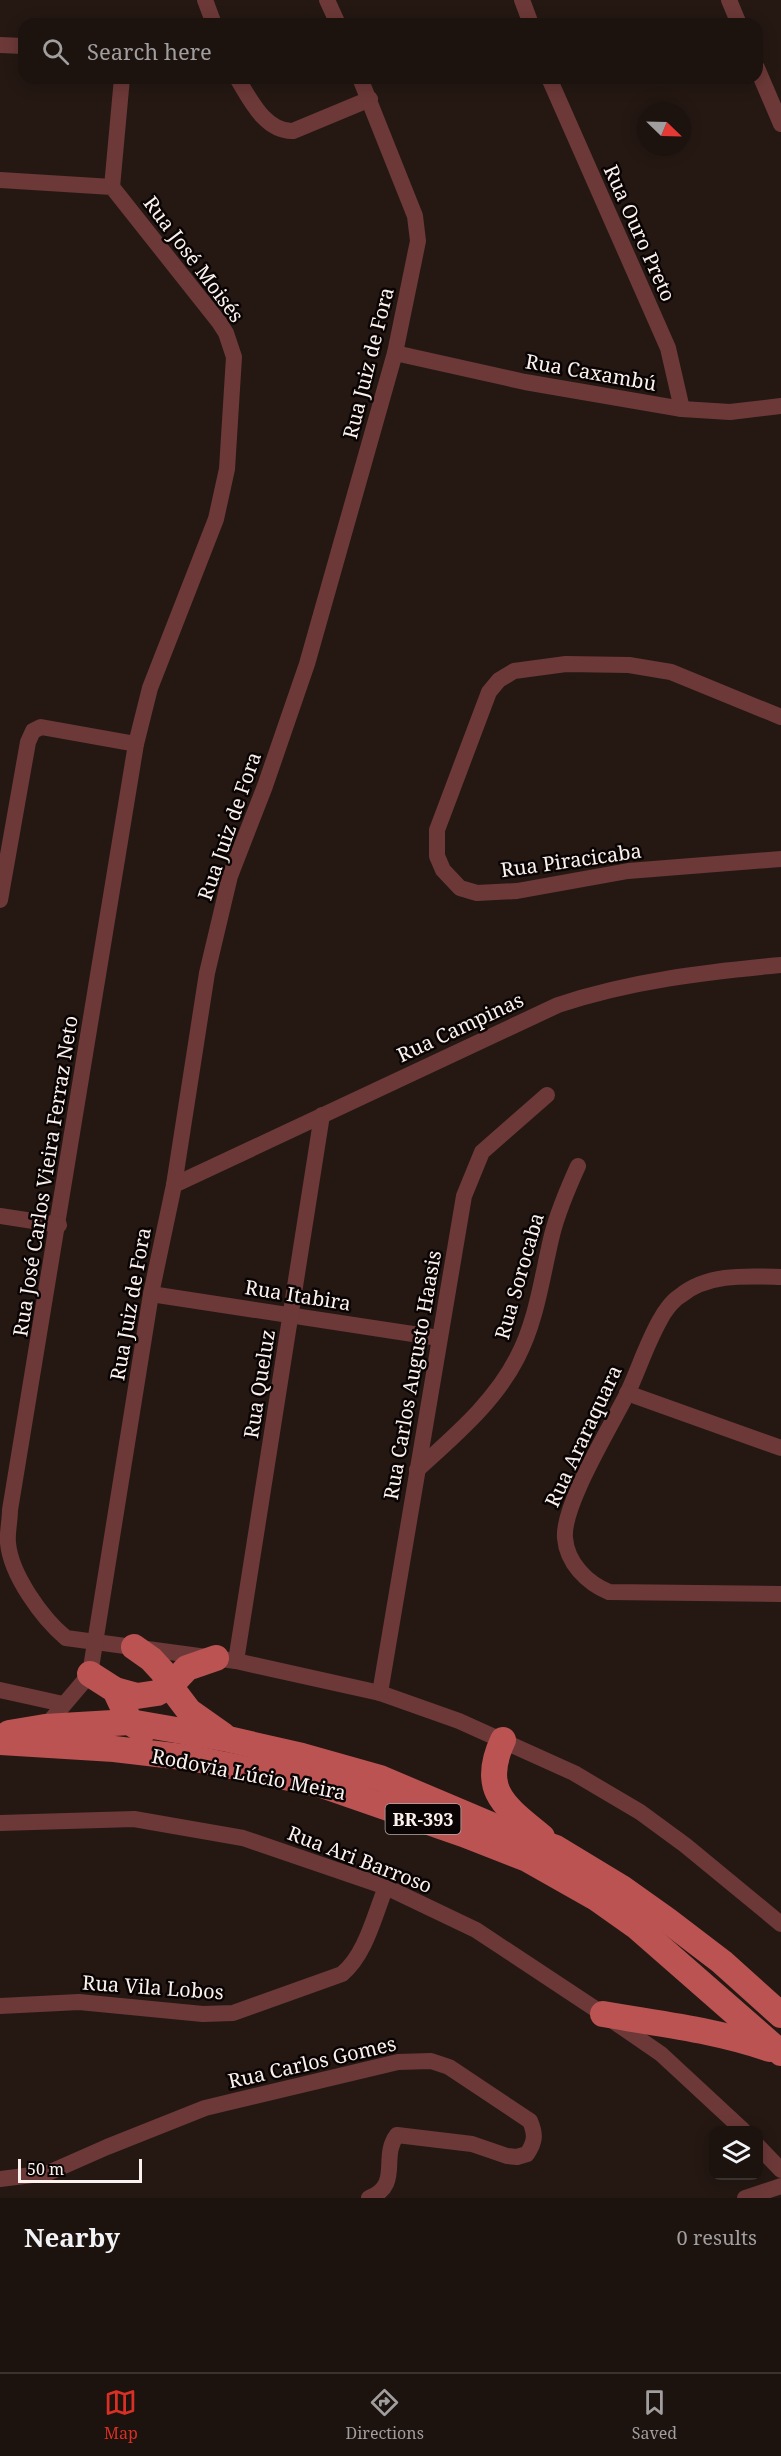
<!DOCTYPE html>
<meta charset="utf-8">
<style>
body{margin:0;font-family:"Noto Serif",serif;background:#251b17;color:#f1f3f6}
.controls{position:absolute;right:18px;bottom:18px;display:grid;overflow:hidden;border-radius:12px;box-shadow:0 3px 15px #0003}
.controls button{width:54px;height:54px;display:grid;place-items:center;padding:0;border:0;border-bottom:2px solid #3a322e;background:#1c120e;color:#f1f3f6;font:30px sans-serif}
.compass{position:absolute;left:637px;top:102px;width:54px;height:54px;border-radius:50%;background:#1c120e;box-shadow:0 3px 15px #0003;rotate:113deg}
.scale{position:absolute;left:18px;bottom:15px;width:124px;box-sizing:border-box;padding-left:6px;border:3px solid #fbf2ef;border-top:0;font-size:16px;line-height:21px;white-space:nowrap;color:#fbf2ef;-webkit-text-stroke:4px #0a0504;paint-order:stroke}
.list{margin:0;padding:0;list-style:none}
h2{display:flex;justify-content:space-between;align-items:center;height:78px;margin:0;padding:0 24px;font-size:26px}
h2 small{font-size:20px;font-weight:400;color:#a09e9e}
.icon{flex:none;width:33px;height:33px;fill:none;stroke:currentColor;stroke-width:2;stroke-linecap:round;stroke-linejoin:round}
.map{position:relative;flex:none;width:781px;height:2198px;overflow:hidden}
.search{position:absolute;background:#1c120e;box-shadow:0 3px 15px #0003;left:18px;right:18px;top:18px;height:66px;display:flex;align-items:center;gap:15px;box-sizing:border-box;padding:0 21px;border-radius:18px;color:#a09e9e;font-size:22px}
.sheet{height:174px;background:#1c120e}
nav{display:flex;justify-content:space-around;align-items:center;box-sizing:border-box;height:84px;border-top:2px solid #3a322e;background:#1c120e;font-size:16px;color:#a09e9e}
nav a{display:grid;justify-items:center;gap:3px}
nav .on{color:#d93025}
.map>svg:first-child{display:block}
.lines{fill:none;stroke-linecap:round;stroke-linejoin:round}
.street{stroke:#6c3938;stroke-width:16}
.primary{stroke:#bc5353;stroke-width:26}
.labels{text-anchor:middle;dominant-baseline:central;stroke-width:5;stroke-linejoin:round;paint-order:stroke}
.shield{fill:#0a0504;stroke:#b3aba8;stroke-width:1.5}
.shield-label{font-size:18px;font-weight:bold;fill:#fbf2ef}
.street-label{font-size:20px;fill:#fbf2ef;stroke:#0a0504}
</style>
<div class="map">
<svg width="781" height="2198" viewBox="0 0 781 2198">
<rect width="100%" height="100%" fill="#251813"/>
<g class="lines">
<g class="street">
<path d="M205 0 214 24"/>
<path d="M327 0 338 24"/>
<path d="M522 0 531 24"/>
<path d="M729 0 739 24"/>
<path d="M0 45 24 46"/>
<path d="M757 68 781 124"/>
<path d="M237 78C250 99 265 132 293 131L370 99"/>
<path d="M549 78 668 348 682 409"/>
<path d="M0 180 112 187 219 322 226 333 234 357 227 469 216 519 150 688 136 744 10 1510C10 1521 7 1532 8 1543 11 1575 42 1618 66 1638L236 1661 380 1693 459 1721 574 1773 640 1812 685 1845 781 1924"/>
<path d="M112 187 122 78"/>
<path d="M395 353 525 382 682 409 730 412 781 406"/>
<path d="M781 717 671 672 629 665 566 664 514 671 499 680 489 692 437 830V856L443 870 460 888 477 893 517 891 628 871 781 859"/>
<path d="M0 900 28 742 33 731 41 727 136 744"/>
<path d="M174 1185 558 1005C630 981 705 972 781 965"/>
<path d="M0 1216 59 1225"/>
<path d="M781 1277C747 1276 708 1273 680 1296 672 1301 664 1312 660 1320 647 1343 639 1368 628 1392 612 1425 562 1505 565 1538 567 1563 587 1583 609 1592L781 1594"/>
<path d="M151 1294 439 1338"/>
<path d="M627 1393 781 1448"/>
<path d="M417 1470C454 1436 494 1403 517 1358 537 1320 542 1276 552 1235 558 1211 568 1188 578 1166"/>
<path d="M236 1661 322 1115"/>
<path d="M0 1690 63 1704"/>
<path d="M380 1693 464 1196 482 1152 547 1095"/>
<path d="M45 1727 90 1674 151 1294 174 1185 207 973 230 876 265 786 307 664 395 353 418 241 415 216 360 78"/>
<path d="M0 1823 134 1819 243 1838 386 1887 476 1930 603 2014 661 2054 743 2130"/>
<path d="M0 2006 79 2002 203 2014 233 2013 342 1974C366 1954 374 1916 386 1887"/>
<path d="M758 2146 781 2170"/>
<path d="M0 2179 48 2173 107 2147 205 2108 398 2062 431 2061 449 2067 530 2121C536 2135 535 2142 527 2154L517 2157 507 2156 472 2144 397 2135C380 2157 402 2185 369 2198"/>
<path d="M745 2198 781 2186"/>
</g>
<g class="primary">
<path d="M134 1647 151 1659 163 1672 170 1686 189 1711 223 1735"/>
<path d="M90 1674 115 1690 130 1722 143 1731"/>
<path d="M115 1690 137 1696 157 1693 170 1686 187 1668 216 1658"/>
<path d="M9 1733 45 1727 130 1722 228 1739 302 1756 380 1778 491 1825 556 1848 622 1888 667 1920 722 1962 781 2015"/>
<path d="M503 1740C479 1791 506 1807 542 1837"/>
<path d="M0 1742 114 1749 191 1758 319 1784 463 1834 527 1859 596 1898 637 1927 781 2053"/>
<path d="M603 2014C659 2024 716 2030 770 2049"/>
</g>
</g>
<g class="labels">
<rect class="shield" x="385.5" y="1804" width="75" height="30" rx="4.5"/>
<g class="shield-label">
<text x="423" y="1819">BR-393</text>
</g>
<g class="street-label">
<text transform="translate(640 233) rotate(66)">Rua Ouro Preto</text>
<text transform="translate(194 259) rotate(53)">Rua José Moisés</text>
<text transform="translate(368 363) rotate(-76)">Rua Juiz de Fora</text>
<text transform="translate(591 372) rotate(10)">Rua Caxambú</text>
<text transform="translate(229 826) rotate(-71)">Rua Juiz de Fora</text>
<text transform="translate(571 860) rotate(-8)">Rua Piracicaba</text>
<text transform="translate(460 1027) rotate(-25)">Rua Campinas</text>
<text transform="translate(45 1176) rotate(-81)">Rua José Carlos Vieira Ferraz Neto</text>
<text transform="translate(519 1276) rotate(-74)">Rua Sorocaba</text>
<text transform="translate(298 1295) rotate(9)">Rua Itabira</text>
<text transform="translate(130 1304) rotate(-80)">Rua Juiz de Fora</text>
<text transform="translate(412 1375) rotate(-80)">Rua Carlos Augusto Haasis</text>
<text transform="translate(259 1384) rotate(-81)">Rua Queluz</text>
<text transform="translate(583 1436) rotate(-65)">Rua Araraquara</text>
<text transform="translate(249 1774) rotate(11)">Rodovia Lúcio Meira</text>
<text transform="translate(360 1859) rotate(21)">Rua Ari Barroso</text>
<text transform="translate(153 1987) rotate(4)">Rua Vila Lobos</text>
<text transform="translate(312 2062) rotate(-13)">Rua Carlos Gomes</text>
</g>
</g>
</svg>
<div class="controls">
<button><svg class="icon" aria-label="layers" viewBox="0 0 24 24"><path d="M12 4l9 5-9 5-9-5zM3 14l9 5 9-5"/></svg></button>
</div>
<svg class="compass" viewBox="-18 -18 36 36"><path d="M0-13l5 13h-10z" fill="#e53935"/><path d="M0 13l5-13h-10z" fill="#a09e9e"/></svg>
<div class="scale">50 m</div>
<div class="search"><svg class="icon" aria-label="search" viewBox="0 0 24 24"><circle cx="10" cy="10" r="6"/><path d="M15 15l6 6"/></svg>Search here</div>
</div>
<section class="sheet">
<h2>Nearby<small>0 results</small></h2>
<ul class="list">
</ul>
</section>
<nav>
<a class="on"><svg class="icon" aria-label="map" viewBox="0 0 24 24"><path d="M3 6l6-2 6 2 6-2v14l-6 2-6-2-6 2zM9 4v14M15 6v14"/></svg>Map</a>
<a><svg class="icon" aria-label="directions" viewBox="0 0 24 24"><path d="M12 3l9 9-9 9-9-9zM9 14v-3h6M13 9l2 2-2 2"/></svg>Directions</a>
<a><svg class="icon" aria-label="saved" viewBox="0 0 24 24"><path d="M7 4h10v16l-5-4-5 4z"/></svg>Saved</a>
</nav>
